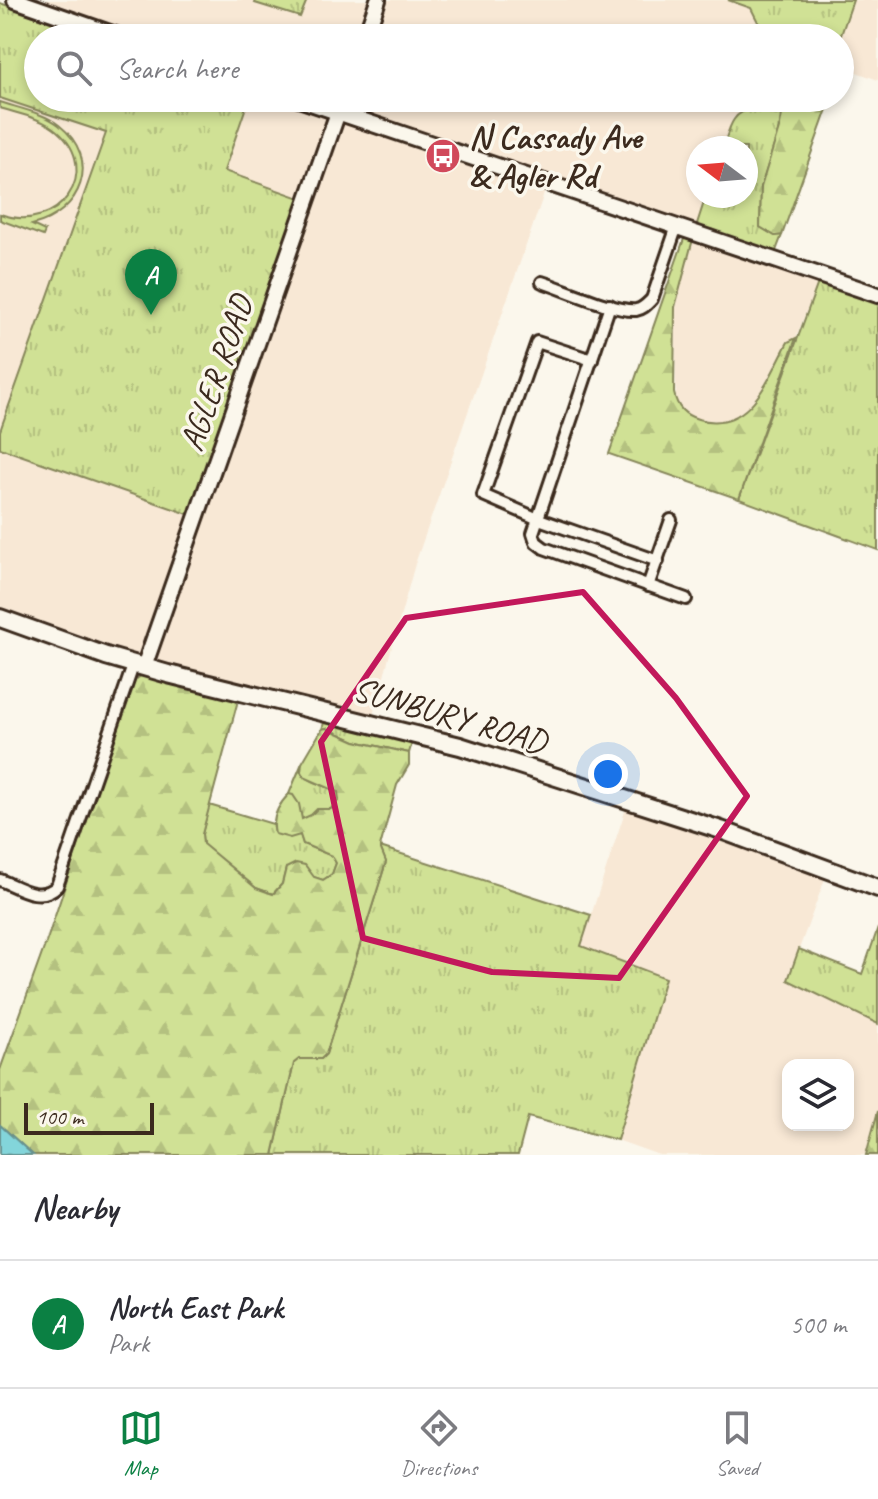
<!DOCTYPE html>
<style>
body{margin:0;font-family:Caveat,sans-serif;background:#f7f7f7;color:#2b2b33}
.controls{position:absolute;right:24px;bottom:24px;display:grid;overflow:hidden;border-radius:16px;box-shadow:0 4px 12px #0003}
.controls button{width:72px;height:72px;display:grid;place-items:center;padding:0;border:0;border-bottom:2px solid #e1e1e2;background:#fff;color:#2b2b33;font:40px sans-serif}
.compass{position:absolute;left:686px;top:136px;width:72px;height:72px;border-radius:50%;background:#fff;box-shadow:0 4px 12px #0003;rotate:286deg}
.scale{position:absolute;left:24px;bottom:20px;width:130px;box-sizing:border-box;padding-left:8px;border:4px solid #3b2a1e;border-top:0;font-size:22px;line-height:28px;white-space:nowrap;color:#3b2a1e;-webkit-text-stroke:6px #fbf7ec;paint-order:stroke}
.you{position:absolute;left:608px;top:774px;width:28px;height:28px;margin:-20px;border:6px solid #fff;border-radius:50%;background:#1a73e8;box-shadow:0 0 0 12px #1a73e833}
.badge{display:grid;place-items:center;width:52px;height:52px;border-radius:50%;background:#0b8043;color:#fff;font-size:26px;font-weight:700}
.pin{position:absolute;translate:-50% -66px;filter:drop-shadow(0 2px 4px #0008)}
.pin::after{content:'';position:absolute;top:42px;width:28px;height:24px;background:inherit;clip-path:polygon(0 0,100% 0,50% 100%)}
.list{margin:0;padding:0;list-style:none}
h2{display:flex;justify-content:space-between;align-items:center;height:104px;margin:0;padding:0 32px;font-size:34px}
h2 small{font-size:26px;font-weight:400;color:#7c7c81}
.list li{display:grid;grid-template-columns:52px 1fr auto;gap:24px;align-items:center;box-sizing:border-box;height:128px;padding:0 32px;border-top:2px solid #e1e1e2}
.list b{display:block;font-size:30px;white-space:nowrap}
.list p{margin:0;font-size:26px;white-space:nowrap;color:#7c7c81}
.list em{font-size:26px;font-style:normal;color:#7c7c81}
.icon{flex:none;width:44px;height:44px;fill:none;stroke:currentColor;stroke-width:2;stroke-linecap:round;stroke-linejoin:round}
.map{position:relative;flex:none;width:878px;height:1155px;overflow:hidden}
.search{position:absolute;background:#fff;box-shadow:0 4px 12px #0003;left:24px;right:24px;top:24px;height:88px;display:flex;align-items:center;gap:20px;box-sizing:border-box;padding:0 28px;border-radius:44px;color:#7c7c81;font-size:30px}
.sheet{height:232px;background:#fff}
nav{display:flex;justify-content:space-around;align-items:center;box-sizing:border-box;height:112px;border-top:2px solid #e1e1e2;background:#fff;font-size:22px;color:#7c7c81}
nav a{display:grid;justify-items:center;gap:4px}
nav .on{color:#0b8043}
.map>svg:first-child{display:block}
.built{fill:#f8e8d5;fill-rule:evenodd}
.grass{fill:url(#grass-tufts);stroke:#86865a;stroke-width:2}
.forest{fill:url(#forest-firs);stroke:#86865a;stroke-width:2}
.pitch{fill:#d0e195;stroke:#86865a;stroke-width:2}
.water{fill:url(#water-ripples);stroke:#66918f;stroke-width:2}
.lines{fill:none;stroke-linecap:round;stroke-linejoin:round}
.street-casing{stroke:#3b2a1e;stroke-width:16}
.secondary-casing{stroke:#3b2a1e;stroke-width:20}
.primary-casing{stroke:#3b2a1e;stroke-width:22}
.street{stroke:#fbf7ec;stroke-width:10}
.secondary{stroke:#fbf7ec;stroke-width:14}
.primary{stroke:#fbf7ec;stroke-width:16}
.marked{fill:none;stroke:#c2185b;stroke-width:6;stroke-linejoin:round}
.labels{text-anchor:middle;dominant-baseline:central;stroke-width:7;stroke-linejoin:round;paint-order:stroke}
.poi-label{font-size:34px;font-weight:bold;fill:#3b2a1e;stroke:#fbf7ec;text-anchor:start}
.street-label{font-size:34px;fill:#3b2a1e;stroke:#fbf7ec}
</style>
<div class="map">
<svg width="878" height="1155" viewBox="0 0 878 1155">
<defs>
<pattern id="grass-tufts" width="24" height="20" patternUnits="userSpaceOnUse" patternTransform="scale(2)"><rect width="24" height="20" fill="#d0e195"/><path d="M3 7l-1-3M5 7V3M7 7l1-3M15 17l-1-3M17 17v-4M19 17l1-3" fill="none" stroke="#b4c180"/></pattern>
<pattern id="forest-firs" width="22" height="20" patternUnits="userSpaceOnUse" patternTransform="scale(2)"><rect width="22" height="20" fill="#d0e195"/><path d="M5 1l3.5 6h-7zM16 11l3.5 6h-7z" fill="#b4c180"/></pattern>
<pattern id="water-ripples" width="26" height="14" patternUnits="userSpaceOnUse" patternTransform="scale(2)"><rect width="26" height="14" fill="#83d5da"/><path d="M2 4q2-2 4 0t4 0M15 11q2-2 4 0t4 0" fill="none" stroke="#72b7bb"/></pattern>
</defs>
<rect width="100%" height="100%" fill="#fbf7ec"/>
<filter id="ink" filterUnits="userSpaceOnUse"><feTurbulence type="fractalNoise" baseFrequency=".0125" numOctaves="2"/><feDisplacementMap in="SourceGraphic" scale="16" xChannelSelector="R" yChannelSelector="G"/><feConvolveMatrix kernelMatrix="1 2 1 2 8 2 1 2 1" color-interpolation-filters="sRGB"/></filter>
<g filter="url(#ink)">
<g class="built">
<path d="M32 0H256L255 2 300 17 307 0H728L750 8 762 30 759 38H144Z"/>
<path d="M853 0H878V80L840 66V38Z"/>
<path d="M0 98 106 133 0 431Z"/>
<path d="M249 98H785L781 113 776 115 745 110 733 118 723 148H698V196H706L695 230 819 280 796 338 788 342 756 401 741 416 724 422 698 419 684 413 676 403 675 307 692 239 546 188 415 564 373 715 167 667 156 658 155 653 141 665 0 618V448L200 518 311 202 224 171Z"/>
<path d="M629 799 829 868 788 979 878 1024V1111L866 1155H659L617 1140 664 979 581 946ZM788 1065H848V1125H788Z"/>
</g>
<g class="grass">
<path d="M256 0H307L300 17 255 3Z"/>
<path d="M728 0H853L840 38 836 33 830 38H759L762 30 751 8Z"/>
<path d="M0 3 100 38H38V98H249L224 171 303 199 191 515 0 448V431L106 133 0 98Z"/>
<path d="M753 109 776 115 781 113 780 125 761 188 760 227 775 236 782 235 774 256 695 230 706 196H746V148H723C729 130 731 111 753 109Z"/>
<path d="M819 280 878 301V550L739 499Z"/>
<path d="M326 717 413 739 409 753 355 741 326 728 322 729Z"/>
<path d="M302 763 301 772C309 783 327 785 338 792L339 800 331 809 302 819 289 794Z"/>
<path d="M209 805 273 824 276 834H300L303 844 332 856 336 863 332 874 323 880 286 868 282 884 273 894 256 888 203 845 202 834Z"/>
<path d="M380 847 591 915 581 946 665 978 617 1140 528 1117 518 1155H273L294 1063 299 1059H321L326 1054 386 862Z"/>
<path d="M878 928V1024L788 980 799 949 862 974Z"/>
</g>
<g class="forest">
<path d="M785 98H831L782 235 775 236 760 227 761 187 780 125Z"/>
<path d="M685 236 693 239 675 307 674 393C677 407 684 415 698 419 750 434 768 379 788 342L796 338 739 499 609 454Z"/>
<path d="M144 673 235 697 237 704 202 834 203 844 256 888 273 894 282 884 286 868 296 863 305 865 314 877 323 880 332 874 336 863 332 856 303 844 300 835 290 838 275 834C271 818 278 805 289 794L293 795 299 804 302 819 311 815 317 809H331L339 800 338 792 304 777 301 772 302 763 322 729 326 728 355 741 409 753V765L397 785 380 847 386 862 326 1054 321 1059H299L294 1063 273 1155H33L0 1125V1070L48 937 133 682Z"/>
<path d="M878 1111V1155H866Z"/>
</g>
<path class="pitch" d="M0 102C18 108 44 113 59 125 103 160 81 213 32 225L45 231 43 236 0 220V214C59 235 104 171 57 131 42 118 19 114 0 108Z"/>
<path class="water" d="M0 1125 33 1155H0Z"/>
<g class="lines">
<defs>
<g id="street">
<path d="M542 282C564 289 615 312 636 310 643 309 647 304 652 299L677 226"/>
<path d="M610 305 533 533 536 542 544 548 686 599"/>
<path d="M592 360 537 342 483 495 536 518 658 561"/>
<path d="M648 586 671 520"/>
<path d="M0 880C18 887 40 903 57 886L134 663"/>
</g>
<g id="secondary">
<path d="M15 0 124 38"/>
<path d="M365 38 378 0"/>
<path d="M296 98 878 295"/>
<path d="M144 667 343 98"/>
</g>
<path id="primary" d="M0 618 106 656 168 674 460 746 721 830 878 888"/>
</defs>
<use href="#street" class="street-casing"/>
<use href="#secondary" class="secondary-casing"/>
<use href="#primary" class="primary-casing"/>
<use href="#street" class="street"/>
<use href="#secondary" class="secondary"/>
<use href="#primary" class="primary"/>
</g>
</g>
<path class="marked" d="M583 592 676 698 747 796 619 978 492 972 363 938 321 742 406 618Z"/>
<defs>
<symbol id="bus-disc" viewBox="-11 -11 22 22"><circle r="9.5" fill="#d1495b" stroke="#fbf7ec"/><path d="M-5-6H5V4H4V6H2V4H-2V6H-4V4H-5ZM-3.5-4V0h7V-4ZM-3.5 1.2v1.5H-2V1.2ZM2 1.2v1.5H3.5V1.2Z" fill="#fff"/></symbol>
</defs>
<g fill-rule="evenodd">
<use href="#bus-disc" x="423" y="136" width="40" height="40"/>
</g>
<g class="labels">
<g class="poi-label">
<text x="469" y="136">N Cassady Ave<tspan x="469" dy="39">&amp; Agler Rd</tspan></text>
</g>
<g class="street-label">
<text transform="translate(216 373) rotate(-71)">AGLER ROAD</text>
<text transform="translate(450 715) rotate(16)">SUNBURY ROAD</text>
</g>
</g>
</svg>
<div class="controls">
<button><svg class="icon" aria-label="layers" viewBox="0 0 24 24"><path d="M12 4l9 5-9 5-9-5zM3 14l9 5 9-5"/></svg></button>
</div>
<svg class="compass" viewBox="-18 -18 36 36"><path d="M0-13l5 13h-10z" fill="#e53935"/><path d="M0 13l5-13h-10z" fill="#7c7c81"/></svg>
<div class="scale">100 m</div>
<div class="you"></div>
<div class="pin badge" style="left:151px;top:315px">A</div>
<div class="search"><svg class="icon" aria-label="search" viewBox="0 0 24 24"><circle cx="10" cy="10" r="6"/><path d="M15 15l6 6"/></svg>Search here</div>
</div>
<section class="sheet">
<h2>Nearby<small></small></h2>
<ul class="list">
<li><span class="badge">A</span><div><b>North East Park</b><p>Park</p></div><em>500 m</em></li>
</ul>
</section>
<nav>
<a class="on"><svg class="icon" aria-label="map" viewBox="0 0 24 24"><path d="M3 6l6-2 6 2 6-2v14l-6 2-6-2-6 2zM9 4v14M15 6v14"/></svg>Map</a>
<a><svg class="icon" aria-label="directions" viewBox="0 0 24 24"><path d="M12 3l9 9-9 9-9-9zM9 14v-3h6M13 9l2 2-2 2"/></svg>Directions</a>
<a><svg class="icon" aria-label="saved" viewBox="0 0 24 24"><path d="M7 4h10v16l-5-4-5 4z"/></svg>Saved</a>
</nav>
